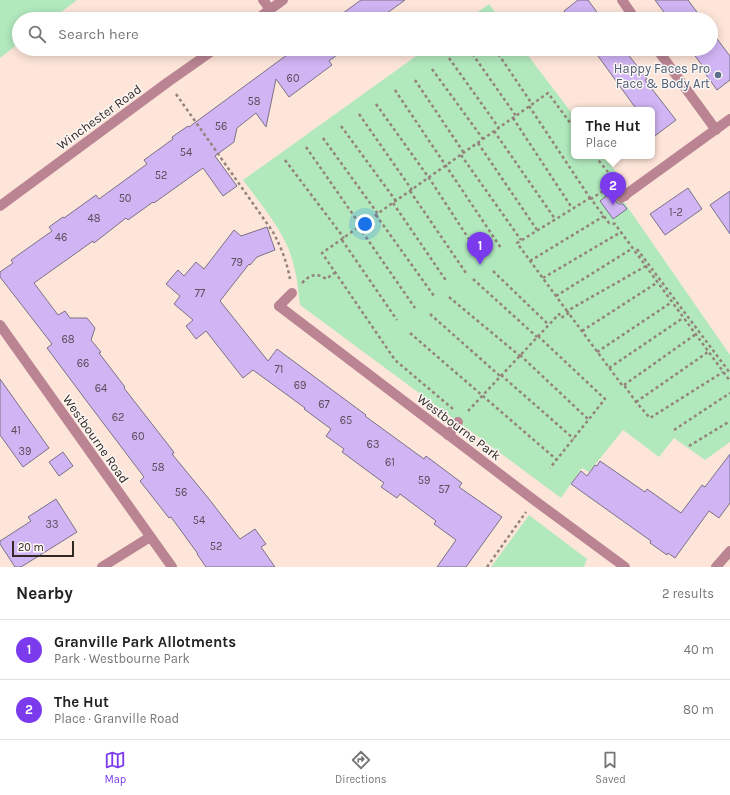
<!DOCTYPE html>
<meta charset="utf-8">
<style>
body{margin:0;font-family:Karla,sans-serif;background:#f6f6f6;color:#222}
.scale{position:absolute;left:12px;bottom:10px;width:62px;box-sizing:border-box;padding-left:4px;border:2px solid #322924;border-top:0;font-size:11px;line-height:14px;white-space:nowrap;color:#322924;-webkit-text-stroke:3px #fcf7f4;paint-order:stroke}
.you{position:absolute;left:365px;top:224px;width:14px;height:14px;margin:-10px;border:3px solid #fff;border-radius:50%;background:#1a73e8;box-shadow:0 0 0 6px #1a73e833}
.badge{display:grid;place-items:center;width:26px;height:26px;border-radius:50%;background:#7c3aed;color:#fff;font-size:13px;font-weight:700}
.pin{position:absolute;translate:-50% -33px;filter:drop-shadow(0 1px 2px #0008)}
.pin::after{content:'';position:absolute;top:21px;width:14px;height:12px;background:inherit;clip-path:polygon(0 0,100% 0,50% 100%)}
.popup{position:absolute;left:571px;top:107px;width:84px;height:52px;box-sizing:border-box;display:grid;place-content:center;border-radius:6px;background:#fff;filter:drop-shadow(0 1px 3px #0005);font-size:13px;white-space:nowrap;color:#767676}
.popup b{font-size:15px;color:#222}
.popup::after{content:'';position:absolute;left:50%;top:100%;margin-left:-8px;border:8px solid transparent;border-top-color:#fff}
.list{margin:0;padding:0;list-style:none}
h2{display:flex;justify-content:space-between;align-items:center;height:52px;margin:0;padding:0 16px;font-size:17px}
h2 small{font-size:13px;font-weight:400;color:#767676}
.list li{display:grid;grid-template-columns:26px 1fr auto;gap:12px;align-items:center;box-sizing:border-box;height:60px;padding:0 16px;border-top:1px solid #e0e0e0}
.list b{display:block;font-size:15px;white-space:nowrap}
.list p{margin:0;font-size:13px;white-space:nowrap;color:#767676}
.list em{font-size:13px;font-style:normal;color:#767676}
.icon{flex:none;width:22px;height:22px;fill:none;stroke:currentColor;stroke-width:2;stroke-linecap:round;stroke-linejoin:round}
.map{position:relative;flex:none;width:730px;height:567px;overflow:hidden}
.search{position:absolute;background:#fff;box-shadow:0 2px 10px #0003;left:12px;right:12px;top:12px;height:44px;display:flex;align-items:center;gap:10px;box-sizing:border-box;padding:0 14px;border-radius:22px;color:#767676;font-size:15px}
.sheet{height:172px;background:#fff}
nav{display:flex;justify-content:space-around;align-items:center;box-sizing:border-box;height:56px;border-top:1px solid #e0e0e0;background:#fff;font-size:11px;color:#767676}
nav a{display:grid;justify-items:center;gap:2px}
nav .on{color:#7c3aed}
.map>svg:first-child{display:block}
.green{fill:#b1e9bd}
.building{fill:#d0b4f3;stroke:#7b7287}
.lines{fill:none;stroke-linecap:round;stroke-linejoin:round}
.path{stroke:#94837b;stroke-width:2.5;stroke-dasharray:3 3;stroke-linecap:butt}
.service{stroke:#ba8493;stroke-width:10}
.minor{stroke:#ba8493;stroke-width:10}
.tertiary{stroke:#ba8493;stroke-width:10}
.service-dot{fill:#5c6f8a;stroke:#fcf7f4;stroke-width:1.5}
.labels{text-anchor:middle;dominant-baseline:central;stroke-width:3;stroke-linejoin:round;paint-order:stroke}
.number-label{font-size:11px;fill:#5a4c58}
.service-label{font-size:13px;fill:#4e5e75;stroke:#fcf7f4;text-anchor:end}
.street-label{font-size:13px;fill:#322924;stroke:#fcf7f4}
</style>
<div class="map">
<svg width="730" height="567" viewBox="0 0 730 567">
<rect width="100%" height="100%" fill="#fee5d9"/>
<g class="green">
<path d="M0 0H77L52 19H19V43L0 58Z"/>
<path d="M489 4 500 19H468Z"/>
<path d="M426 49H523L574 116V156H604L622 180 613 186 730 355V442L705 460 674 438 659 457 623 430 589 472 582 468 561 498 300 305C298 287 296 268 289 250 279 225 259 202 243 180Z"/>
<path d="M529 515 587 559 584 567H491Z"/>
</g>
<g class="building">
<path d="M361 0H405L379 19H341L339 16Z"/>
<path d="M578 0H588L602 19H570L564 11Z"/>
<path d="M655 0H688L702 19H669Z"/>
<path d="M711 31 730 56V80L717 90 702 69 704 68 690 49H711Z"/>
<path d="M295 49H345L329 61 332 65 289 97 276 79 266 127 256 113 237 128 234 142 215 156 237 186 223 196 203 168 154 203 153 202 128 220 126 218 94 243 93 241 34 283 58 315 65 311 70 318H87L95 328 91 340 101 352 99 353 125 387 124 388 173 451 174 453 172 454 209 499 240 539 255 529 266 544 261 547 275 567H206L197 554H198L171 517 169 518 140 481 144 477 85 399 47 348 52 344 0 277V272L13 263 11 260 52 231 49 227 63 217 64 218 96 195 99 199 147 164 144 160 173 139 172 137 188 126 189 127Z"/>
<path d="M593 49H624L647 79 645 80 676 120 652 138V110H637Z"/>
<path d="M688 188 702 209 665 235 650 214Z"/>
<path d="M613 191 616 194 615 198 616 202 619 204H623L627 209 613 219 600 201Z"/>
<path d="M730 191V234L710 205Z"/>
<path d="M267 227 275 250 257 257 250 265 249 264 220 301 268 361 277 349 366 415 365 416 424 459 426 456 462 483 459 487 502 517 466 567H437L456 540 434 524 436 521 400 494 397 498 381 487 384 483 342 452 344 449 326 436 331 429 304 409 305 408 253 370 243 378 206 331 196 339 186 326 193 320 174 304 180 296 166 284 178 270 184 276 196 262 204 269 234 230 241 236Z"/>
<path d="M0 379 49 448 23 467 0 435Z"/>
<path d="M63 452 73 466 59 476 49 462Z"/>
<path d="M730 454V503L719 518 709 511 675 558 668 553 667 555 650 543 651 541 571 484 581 471 587 476 595 465 597 466 600 461 645 492 647 489 681 513 702 485 705 487Z"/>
<path d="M56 499 77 532 21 567H15L0 544V541L31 521 28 517Z"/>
</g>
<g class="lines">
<g class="path">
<path d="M469 49 516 116"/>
<path d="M495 49 532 104"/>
<path d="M449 58 499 128"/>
<path d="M432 69 483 139"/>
<path d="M415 80 464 153"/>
<path d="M395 90 501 248"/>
<path d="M176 94 273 232C281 247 287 262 290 279"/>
<path d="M376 104 429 178 478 253"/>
<path d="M529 106 590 198"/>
<path d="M359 114 412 190"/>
<path d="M513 118 572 208"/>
<path d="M341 126 396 201"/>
<path d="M494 131 555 219"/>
<path d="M323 138 378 214"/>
<path d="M478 143 537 230"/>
<path d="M306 147 361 226"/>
<path d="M461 155 521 240"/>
<path d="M595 156 608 172"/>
<path d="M285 160 344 238"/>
<path d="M410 191 466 273"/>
<path d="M603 191 591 199 609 223 615 224 730 381"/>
<path d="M393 203 447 282"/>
<path d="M376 215 434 296"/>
<path d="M359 227 415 308"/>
<path d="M342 240 397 320"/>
<path d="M637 249 730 373"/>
<path d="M530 261 604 216"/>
<path d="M646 266 567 311 622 385H624L636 402 650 418 723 372"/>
<path d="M493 271 549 325"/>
<path d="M543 278 621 232"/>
<path d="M473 279 537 337"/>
<path d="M302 283C310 275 316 272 326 279L336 272"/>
<path d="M556 296 633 248"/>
<path d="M449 297 520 356"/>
<path d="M567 311 517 243 590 198 591 199"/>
<path d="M430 314 500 376"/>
<path d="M582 331 658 282"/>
<path d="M410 333 557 460"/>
<path d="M538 336 605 399 550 468"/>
<path d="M597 352 672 302"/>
<path d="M520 355 589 420"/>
<path d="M609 368 683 318"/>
<path d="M501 375 574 439"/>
<path d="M624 385 696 334"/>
<path d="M636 402 708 352"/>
<path d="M453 409 395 360 322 253 548 93 574 128"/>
<path d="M468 411 559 314 561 318 569 313"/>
<path d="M674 430 730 393"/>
<path d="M689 446 730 421"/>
<path d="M487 567 526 512"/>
</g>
<g class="service">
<path d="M616 184 625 196"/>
<path d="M279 306 292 293"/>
<path d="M448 435 458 422"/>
</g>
<g class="minor">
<path d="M263 0 270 9"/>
<path d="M622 0 635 19"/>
<path d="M657 49 716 130"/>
<path d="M621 198 730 119"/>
<path d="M279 306 534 500 625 567"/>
<path d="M0 325 172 567"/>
<path d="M102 567 150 537"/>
<path d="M716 567 730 551"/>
</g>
<g class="tertiary">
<path d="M257 19 283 0"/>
<path d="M0 206 168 82 215 49"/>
</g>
</g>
<circle class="service-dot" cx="718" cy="75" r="4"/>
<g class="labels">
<g class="number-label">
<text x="293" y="78">60</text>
<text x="254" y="101">58</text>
<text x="221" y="126">56</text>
<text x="186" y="152">54</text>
<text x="161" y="175">52</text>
<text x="125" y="198">50</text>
<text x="676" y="212">1-2</text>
<text x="94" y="218">48</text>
<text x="61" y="237">46</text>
<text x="237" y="262">79</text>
<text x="200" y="293">77</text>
<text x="68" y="339">68</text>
<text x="83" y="363">66</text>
<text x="279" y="369">71</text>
<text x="300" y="385">69</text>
<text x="101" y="388">64</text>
<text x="324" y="404">67</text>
<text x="118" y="417">62</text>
<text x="346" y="420">65</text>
<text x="16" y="430">41</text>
<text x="138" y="436">60</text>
<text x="373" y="444">63</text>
<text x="25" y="451">39</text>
<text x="390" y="462">61</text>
<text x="158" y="467">58</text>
<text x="424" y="480">59</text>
<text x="444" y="489">57</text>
<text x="181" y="492">56</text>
<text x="199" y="520">54</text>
<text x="52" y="524">33</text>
<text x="216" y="546">52</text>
</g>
<g class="service-label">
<text x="710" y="68">Happy Faces Pro<tspan x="710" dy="15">Face &amp; Body Art</tspan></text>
</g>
<g class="street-label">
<text transform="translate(99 117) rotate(-36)">Winchester Road</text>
<text transform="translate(459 427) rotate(37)">Westbourne Park</text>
<text transform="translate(96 439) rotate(55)">Westbourne Road</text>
</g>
</g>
</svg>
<div class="scale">20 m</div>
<div class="you"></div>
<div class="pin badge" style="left:480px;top:265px">1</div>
<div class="pin badge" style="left:613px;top:205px">2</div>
<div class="popup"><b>The Hut</b>Place</div>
<div class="search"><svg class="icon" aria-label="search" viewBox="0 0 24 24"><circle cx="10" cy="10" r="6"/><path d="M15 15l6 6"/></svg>Search here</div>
</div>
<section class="sheet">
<h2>Nearby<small>2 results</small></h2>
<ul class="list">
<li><span class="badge">1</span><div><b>Granville Park Allotments</b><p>Park · Westbourne Park</p></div><em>40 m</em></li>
<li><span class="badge">2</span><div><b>The Hut</b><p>Place · Granville Road</p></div><em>80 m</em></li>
</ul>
</section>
<nav>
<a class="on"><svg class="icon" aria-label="map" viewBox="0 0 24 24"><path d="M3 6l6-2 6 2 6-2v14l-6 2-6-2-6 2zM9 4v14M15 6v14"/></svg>Map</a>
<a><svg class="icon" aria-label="directions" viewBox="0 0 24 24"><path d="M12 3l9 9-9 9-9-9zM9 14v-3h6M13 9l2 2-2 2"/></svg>Directions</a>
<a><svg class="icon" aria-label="saved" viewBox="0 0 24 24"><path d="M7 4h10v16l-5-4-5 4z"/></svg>Saved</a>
</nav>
